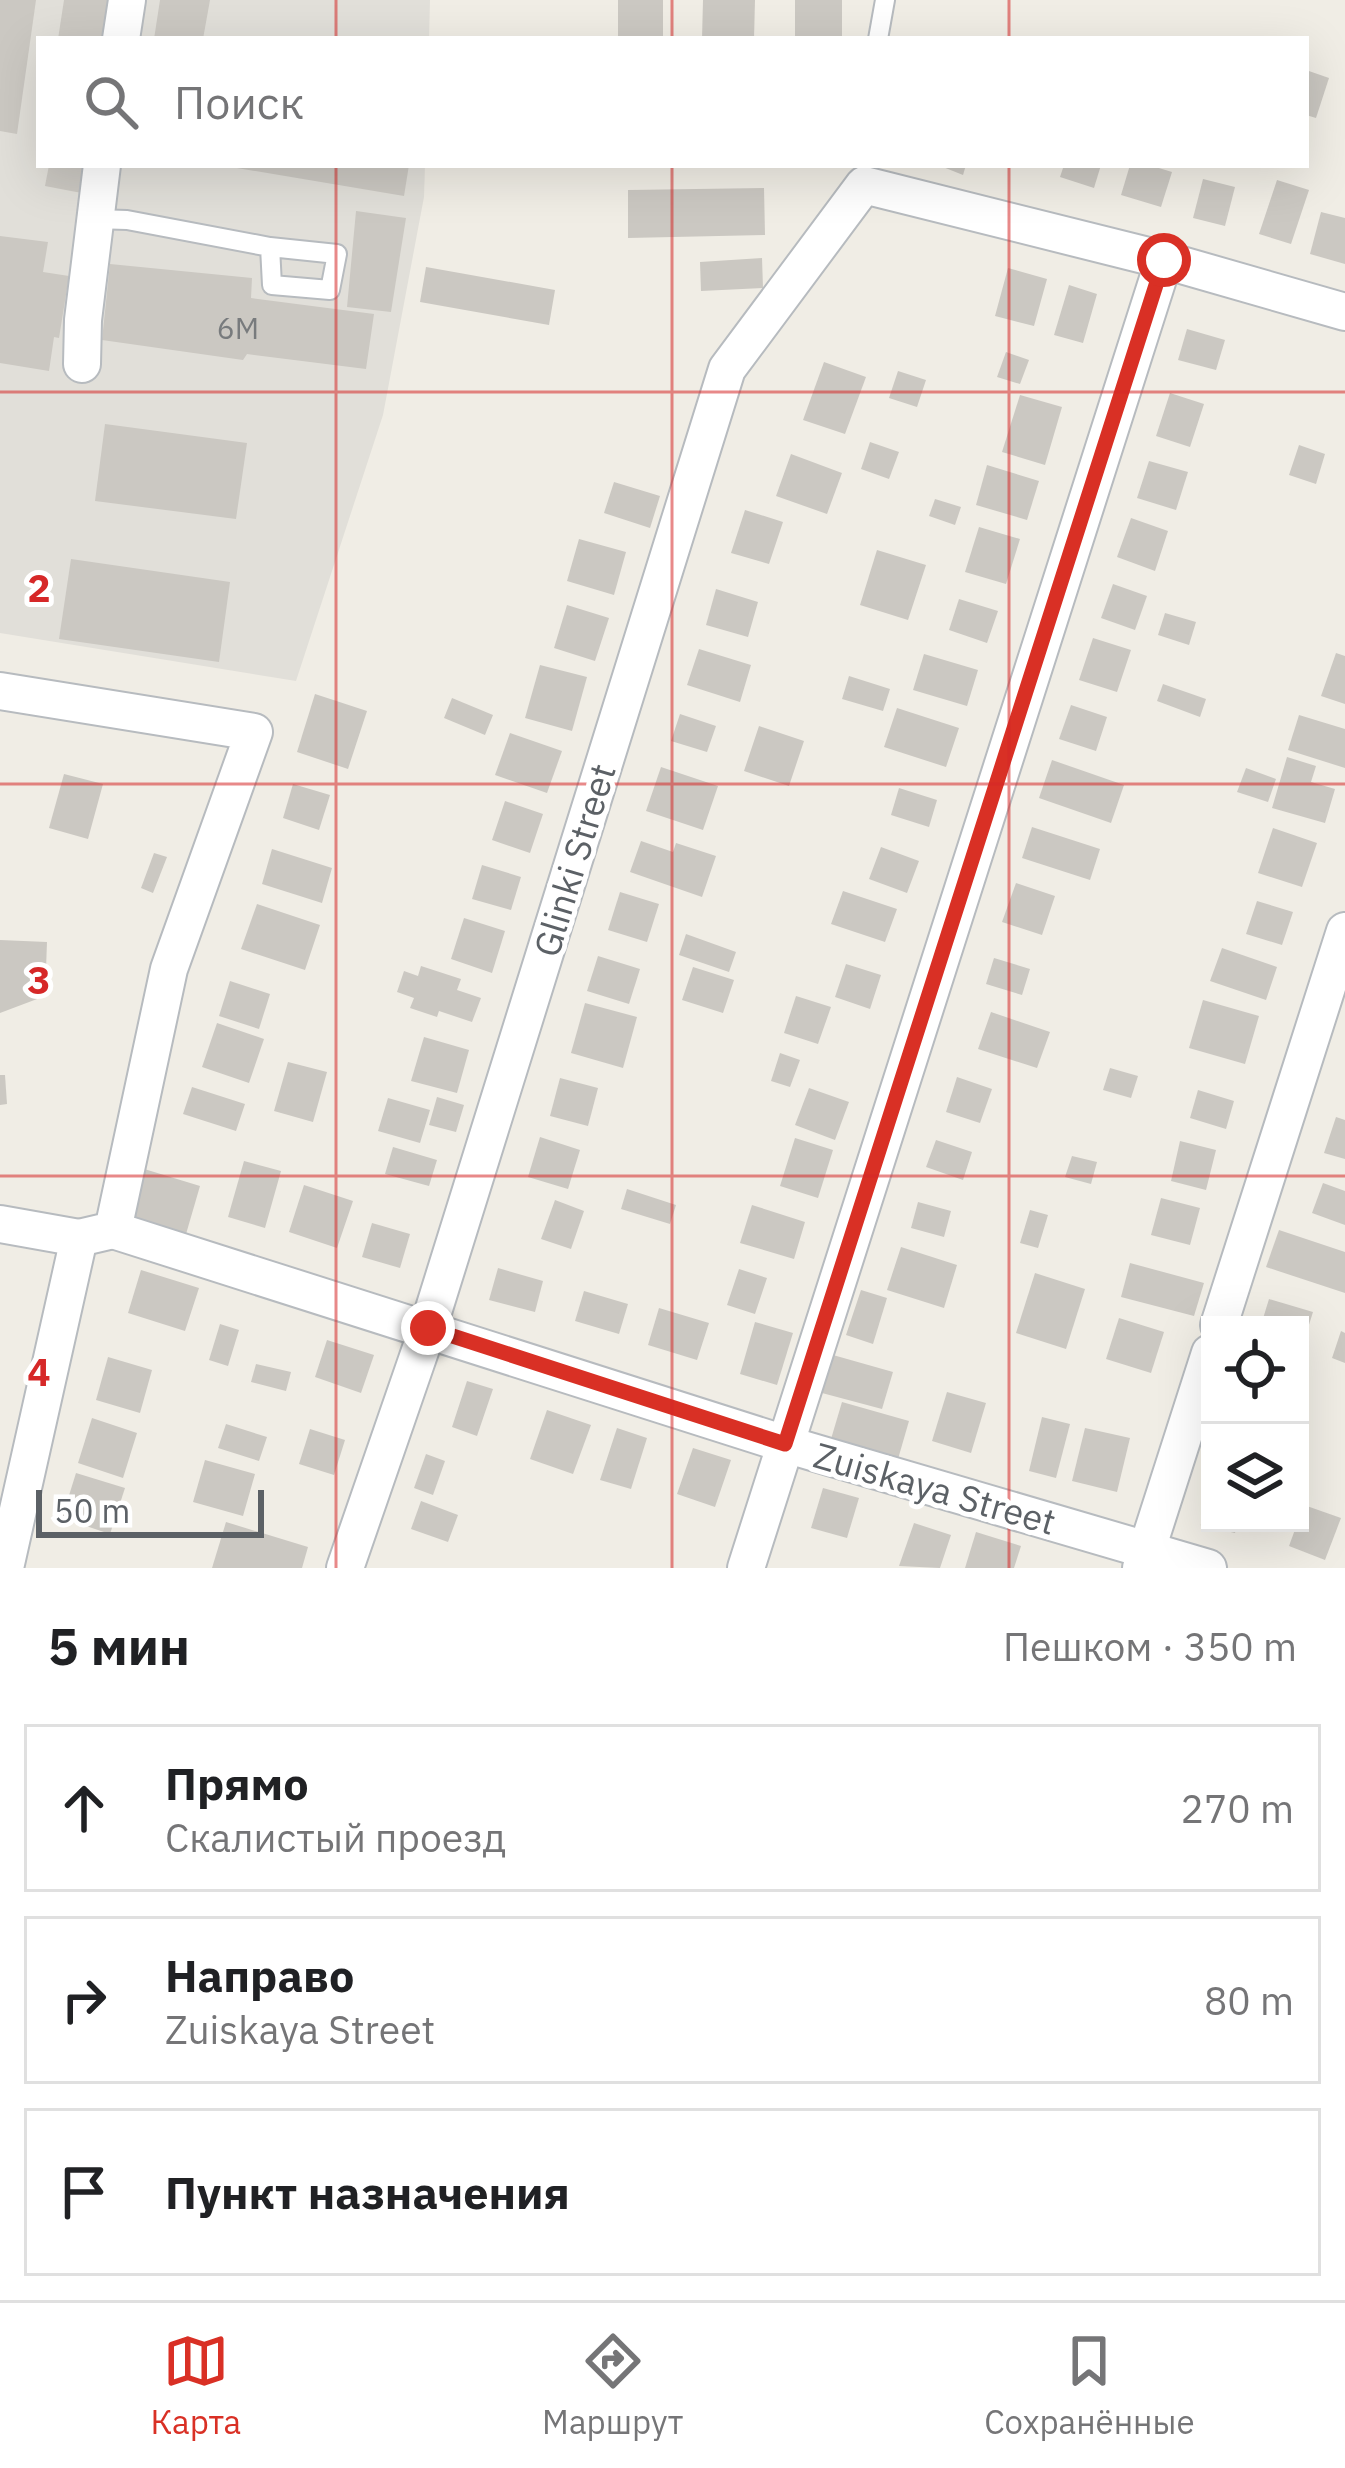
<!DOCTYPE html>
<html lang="ru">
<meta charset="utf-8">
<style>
body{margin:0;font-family:"IBM Plex Sans",sans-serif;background:#f2f2f2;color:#202124}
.controls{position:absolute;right:36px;bottom:36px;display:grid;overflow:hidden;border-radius:0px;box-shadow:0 12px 48px #0002}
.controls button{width:108px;height:108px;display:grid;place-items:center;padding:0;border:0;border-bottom:3px solid #e0e0e0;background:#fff;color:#202124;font:60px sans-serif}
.scale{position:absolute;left:36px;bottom:30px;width:228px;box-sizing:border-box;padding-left:12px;border:6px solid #5c6166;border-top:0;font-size:33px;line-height:42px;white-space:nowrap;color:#5c6166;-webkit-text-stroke:9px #fff;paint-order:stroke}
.stop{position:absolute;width:36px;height:36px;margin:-27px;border:9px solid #d93025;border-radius:50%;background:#fff}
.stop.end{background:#d93025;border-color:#fff;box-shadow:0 3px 12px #0008}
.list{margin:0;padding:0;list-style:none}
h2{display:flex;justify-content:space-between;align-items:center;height:156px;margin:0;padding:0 48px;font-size:51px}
h2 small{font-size:39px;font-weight:400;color:#757577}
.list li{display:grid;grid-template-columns:78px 1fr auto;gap:36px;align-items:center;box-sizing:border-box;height:168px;margin:0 24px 24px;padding:0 24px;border:3px solid #e0e0e0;border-radius:0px}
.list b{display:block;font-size:45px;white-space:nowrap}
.list p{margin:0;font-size:39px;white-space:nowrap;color:#757577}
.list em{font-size:39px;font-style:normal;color:#757577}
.icon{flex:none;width:66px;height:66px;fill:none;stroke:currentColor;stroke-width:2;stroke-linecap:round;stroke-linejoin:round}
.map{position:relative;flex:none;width:1345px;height:1568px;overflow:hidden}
.search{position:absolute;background:#fff;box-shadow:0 12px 48px #0002;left:36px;right:36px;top:36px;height:132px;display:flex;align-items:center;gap:30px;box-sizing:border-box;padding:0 42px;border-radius:0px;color:#757577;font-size:45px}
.sheet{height:732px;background:#fff}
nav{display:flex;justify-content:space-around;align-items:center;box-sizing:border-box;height:168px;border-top:3px solid #e0e0e0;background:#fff;font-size:33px;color:#757577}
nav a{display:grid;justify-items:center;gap:6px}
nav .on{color:#d93025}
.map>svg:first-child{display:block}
.industrial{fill:#e1dfd9}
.building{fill:#cbc8c2}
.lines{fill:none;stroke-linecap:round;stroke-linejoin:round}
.lane-casing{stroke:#b7bbbf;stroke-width:22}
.street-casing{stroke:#b7bbbf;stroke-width:40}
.lane{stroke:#fff;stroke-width:18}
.street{stroke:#fff;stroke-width:36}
.route{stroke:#d93025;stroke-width:15}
.grid{fill:none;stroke:#d62828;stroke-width:3;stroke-opacity:0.55}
.labels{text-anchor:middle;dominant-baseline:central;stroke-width:10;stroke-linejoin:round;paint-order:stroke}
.number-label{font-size:30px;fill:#787b7d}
.street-label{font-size:36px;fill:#5c6166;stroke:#fff}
.grid-label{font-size:39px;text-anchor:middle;font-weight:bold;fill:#d62828;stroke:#fff;stroke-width:10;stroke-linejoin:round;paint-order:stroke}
</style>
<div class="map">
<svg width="1345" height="1568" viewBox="0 0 1345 1568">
<rect width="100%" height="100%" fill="#f0ede5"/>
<path class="industrial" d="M0 0H430L429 39H39V165H425L424 197 383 415 296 681 0 633Z"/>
<g class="building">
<path d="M0 0H36L17 134 0 131Z"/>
<path d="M64 0H115L109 39H58Z"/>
<path d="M160 0H210L203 39H154Z"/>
<rect x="618" y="0" width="45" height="39"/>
<path d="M703 0H755L754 39H702Z"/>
<rect x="795" y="0" width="47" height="39"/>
<path d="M1306 70 1329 78 1316 118 1306 115Z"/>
<path d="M49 165H92L87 194 45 186Z"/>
<path d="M219 165H409L404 196Z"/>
<path d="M938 165H966L963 175Z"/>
<path d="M1064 165H1101L1094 188 1060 177Z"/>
<path d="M1130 165H1149L1172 172 1161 207 1121 195Z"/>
<path d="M1203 179 1235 187 1225 226 1193 218Z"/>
<path d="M1277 180 1309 190 1291 244 1259 234Z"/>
<path d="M764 188 765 235 628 238V190Z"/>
<path d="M356 211 406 218 391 312 347 307Z"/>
<path d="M1321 212 1345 218V264L1310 254Z"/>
<path d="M0 236 48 242 43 272 69 276 59 338 54 337 49 371 0 363Z"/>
<path d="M762 258 763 288 701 291 700 262Z"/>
<path d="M110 264 252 278 251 298 374 314 366 369 247 354 243 360 102 340Z"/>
<path d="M426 267 555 290 549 325 420 302Z"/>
<path d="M1008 268 1047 279 1034 326 995 316Z"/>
<path d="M1069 285 1097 294 1083 343 1054 335Z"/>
<path d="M1187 329 1225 340 1216 370 1178 360Z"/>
<path d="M1006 352 1029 360 1020 384 997 377Z"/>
<path d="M824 362 866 377 845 434 803 420Z"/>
<path d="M898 371 926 380 917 407 889 398Z"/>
<path d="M1170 393 1204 404 1190 447 1156 436Z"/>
<path d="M1020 395 1062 407 1045 465 1002 452Z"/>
<path d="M105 424 247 443 236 519 95 501Z"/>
<path d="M870 442 899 452 889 479 861 469Z"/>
<path d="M1299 445 1325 454 1316 484 1289 475Z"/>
<path d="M791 454 842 473 827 514 776 496Z"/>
<path d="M1149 461 1188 472 1176 510 1137 498Z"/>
<path d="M987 465 1039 481 1027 520 976 505Z"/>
<path d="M614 482 660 496 650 528 604 513Z"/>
<path d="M935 499 961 507 955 525 929 516Z"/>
<path d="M745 510 783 522 769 564 731 553Z"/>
<path d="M1131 518 1168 531 1155 571 1117 557Z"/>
<path d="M979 527 1020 539 1006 584 965 572Z"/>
<path d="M579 539 626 552 614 595 567 581Z"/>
<path d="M877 550 926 565 908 620 860 605Z"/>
<path d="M71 559 230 582 219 662 59 639Z"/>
<path d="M1113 584 1147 596 1135 630 1101 618Z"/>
<path d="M716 589 758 602 748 637 706 625Z"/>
<path d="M959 599 998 611 987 643 949 630Z"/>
<path d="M567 605 609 618 595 661 554 648Z"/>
<path d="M1165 613 1196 622 1189 645 1158 635Z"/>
<path d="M1093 638 1131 650 1117 692 1079 680Z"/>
<path d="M699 649 751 665 740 702 687 685Z"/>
<path d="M1336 653 1345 656V704L1321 696Z"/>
<path d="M924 654 978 670 967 706 913 690Z"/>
<path d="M540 665 587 677 572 731 525 718Z"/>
<path d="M849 676 890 689 883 711 842 699Z"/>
<path d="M1163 684 1206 699 1200 717 1157 701Z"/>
<path d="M315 694 367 711 348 769 297 752Z"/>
<path d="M452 698 493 715 485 735 444 718Z"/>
<path d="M1071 705 1107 717 1096 751 1059 739Z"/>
<path d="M897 708 959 728 946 767 884 747Z"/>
<path d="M680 714 716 726 707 752 671 741Z"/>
<path d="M1299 715 1345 729V768L1288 750Z"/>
<path d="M759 726 804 741 789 786 744 771Z"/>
<path d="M510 733 562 751 547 793 495 775Z"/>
<path d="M1287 757 1316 766 1311 782 1335 789 1325 823 1272 808Z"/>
<path d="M1052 760 1124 785 1111 823 1039 798Z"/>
<path d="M661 767 718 786 703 830 646 811Z"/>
<path d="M1246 768 1276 779 1268 802 1237 792Z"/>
<path d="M64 774 103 784 88 839 49 828Z"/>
<path d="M293 784 330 795 319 830 283 818Z"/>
<path d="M899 788 937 800 929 827 891 815Z"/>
<path d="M505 801 543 814 530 853 492 840Z"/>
<path d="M1032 827 1100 849 1090 880 1022 858Z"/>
<path d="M1273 828 1317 843 1302 887 1258 873Z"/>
<path d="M641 841 673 852 676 843 716 856 702 897 630 872Z"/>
<path d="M881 847 919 861 907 893 869 879Z"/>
<path d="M272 849 332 868 322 903 262 884Z"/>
<path d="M154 853 167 857 153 893 141 888Z"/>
<path d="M482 865 521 877 511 910 472 899Z"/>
<path d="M1016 883 1055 896 1042 935 1002 922Z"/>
<path d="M843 891 897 909 885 942 831 924Z"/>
<path d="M620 892 659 904 647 942 608 930Z"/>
<path d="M1257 901 1293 912 1282 945 1246 934Z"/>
<path d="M257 904 320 925 305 970 241 949Z"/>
<path d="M464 918 505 931 492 973 451 959Z"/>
<path d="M686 934 736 952 729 972 679 955Z"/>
<path d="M0 940 47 942 45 996 0 1013Z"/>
<path d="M1222 948 1277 967 1266 1000 1210 981Z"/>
<path d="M598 956 640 969 629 1004 587 991Z"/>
<path d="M994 958 1030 969 1022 995 986 984Z"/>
<path d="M846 964 881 975 870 1009 835 997Z"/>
<path d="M421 966 461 979 457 990 481 998 472 1022 439 1011 437 1017 410 1008 414 998 397 992 404 971 418 976Z"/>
<path d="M693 967 734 980 723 1013 682 1000Z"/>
<path d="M230 981 270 994 259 1029 219 1016Z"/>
<path d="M796 996 831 1007 818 1044 784 1033Z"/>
<path d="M1203 1000 1259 1016 1245 1064 1189 1048Z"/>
<path d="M585 1003 637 1017 623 1068 571 1053Z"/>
<path d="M991 1012 1050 1032 1037 1068 978 1049Z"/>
<path d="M217 1023 264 1039 249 1083 202 1067Z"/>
<path d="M424 1037 469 1050 457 1093 411 1081Z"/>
<path d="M780 1053 800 1060 790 1087 771 1081Z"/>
<path d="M288 1062 327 1072 313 1122 274 1111Z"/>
<path d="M1110 1068 1138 1076 1131 1098 1103 1090Z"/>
<path d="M0 1075H5L7 1104 0 1105Z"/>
<path d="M957 1077 992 1089 980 1123 946 1112Z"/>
<path d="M560 1078 598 1088 588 1126 550 1116Z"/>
<path d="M192 1087 245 1104 236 1131 183 1114Z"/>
<path d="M809 1088 849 1102 835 1140 795 1125Z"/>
<path d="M1198 1090 1234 1101 1226 1129 1190 1118Z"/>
<path d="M437 1097 464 1105 456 1132 429 1125Z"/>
<path d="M388 1098 430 1110 420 1143 378 1131Z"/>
<path d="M1336 1117 1345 1120V1159L1324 1153Z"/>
<path d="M540 1137 580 1150 568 1189 528 1177Z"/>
<path d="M795 1138 833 1150 818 1198 780 1186Z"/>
<path d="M936 1140 972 1152 963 1180 926 1167Z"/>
<path d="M1180 1141 1216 1150 1206 1190 1171 1181Z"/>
<path d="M393 1147 437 1160 429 1186 385 1174Z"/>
<path d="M1072 1156 1097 1162 1091 1184 1065 1177Z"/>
<path d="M244 1161 281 1171 265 1228 228 1217Z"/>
<path d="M141 1168 200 1186 184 1241 124 1223Z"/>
<path d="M1323 1183 1345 1191V1225L1312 1213Z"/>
<path d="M304 1185 353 1201 337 1248 289 1232Z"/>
<path d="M627 1189 676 1205 670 1224 621 1209Z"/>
<path d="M1161 1198 1200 1208 1190 1245 1151 1235Z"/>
<path d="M555 1200 584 1211 571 1249 541 1239Z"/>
<path d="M918 1202 951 1211 944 1237 911 1228Z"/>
<path d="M752 1205 805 1222 794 1259 740 1243Z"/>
<path d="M1030 1210 1048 1215 1038 1248 1020 1243Z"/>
<path d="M372 1223 410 1234 400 1268 362 1257Z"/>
<path d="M1279 1230 1345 1252V1293L1266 1267Z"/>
<path d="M901 1247 957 1265 944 1308 887 1290Z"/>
<path d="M1130 1263 1204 1283 1194 1316 1121 1297Z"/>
<path d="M498 1268 543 1281 535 1312 489 1300Z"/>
<path d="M739 1269 767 1278 755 1314 727 1305Z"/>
<path d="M141 1270 199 1288 185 1331 128 1313Z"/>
<path d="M1035 1273 1085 1289 1066 1349 1016 1333Z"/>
<path d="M861 1290 887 1298 873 1344 846 1335Z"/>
<path d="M584 1291 628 1304 619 1334 575 1321Z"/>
<path d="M1269 1299 1313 1312 1301 1350 1300 1325H1261Z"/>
<path d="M659 1308 709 1323 697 1360 648 1345Z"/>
<path d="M1119 1318 1164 1332 1151 1373 1106 1359Z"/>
<path d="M755 1322 793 1333 777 1385 740 1374Z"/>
<path d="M220 1324 239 1330 228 1366 209 1360Z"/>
<path d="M1341 1331 1345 1333V1363L1332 1358Z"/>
<path d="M327 1340 374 1355 361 1393 315 1377Z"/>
<path d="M833 1355 893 1372 882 1409 822 1393Z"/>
<path d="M108 1357 152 1370 140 1413 96 1400Z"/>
<path d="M256 1364 291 1372 286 1391 251 1382Z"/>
<path d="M467 1381 493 1389 477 1436 452 1427Z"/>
<path d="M947 1392 986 1403 971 1453 932 1441Z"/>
<path d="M842 1402 909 1421 898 1459 831 1439Z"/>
<path d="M547 1410 591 1425 573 1474 530 1459Z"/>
<path d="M1042 1417 1070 1424 1056 1478 1029 1471Z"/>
<path d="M92 1418 137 1433 123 1478 78 1463Z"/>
<path d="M226 1424 267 1437 259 1461 218 1448Z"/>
<path d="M617 1428 647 1438 631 1489 600 1480Z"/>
<path d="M1085 1428 1130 1438 1117 1492 1072 1481Z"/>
<path d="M310 1429 345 1440 334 1475 299 1464Z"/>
<path d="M693 1448 731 1460 715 1507 677 1494Z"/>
<path d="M426 1454 445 1461 433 1495 414 1488Z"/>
<path d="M205 1460 255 1474 243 1516 193 1502Z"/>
<path d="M76 1473 125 1488 110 1534 62 1518Z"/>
<path d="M823 1488 859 1498 847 1538 811 1528Z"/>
<path d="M421 1501 458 1515 448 1542 411 1529Z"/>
<path d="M1304 1505 1341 1518 1325 1560 1289 1546Z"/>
<path d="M1208 1509 1210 1523H1238L1235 1533 1200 1525 1205 1523Z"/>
<path d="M226 1522 308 1547 302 1568H212Z"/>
<path d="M914 1523 951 1535 940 1568 899 1566Z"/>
<path d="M976 1532 1021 1546 1014 1568H965Z"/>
</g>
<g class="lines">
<defs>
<g id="lane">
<path d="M878 39 885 0"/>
<path d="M94 219 127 220 270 247 272 285 330 290 337 254 270 247"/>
</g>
<g id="street">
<path d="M121 39 127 0"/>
<path d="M82 364 83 320 102 165"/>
<path d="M0 691 254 732 169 969 113 1230 79 1238 5 1568"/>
<path d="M0 1224 79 1238"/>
<path d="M113 1230 785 1444 1208 1568"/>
<path d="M1219 1325 1345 931"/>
<path d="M345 1568 428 1328 727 369 864 185 1164 260 1345 312"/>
<path d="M746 1568 1164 260"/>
<path d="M1141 1568 1210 1353"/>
</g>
</defs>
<use href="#lane" class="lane-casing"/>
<use href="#street" class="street-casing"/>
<use href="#lane" class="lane"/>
<use href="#street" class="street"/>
</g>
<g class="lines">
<path class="route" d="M428 1328 785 1444 1164 260"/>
</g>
<path class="grid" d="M336 0V39M672 0V39M1009 0V39M336 165V1568M672 165V1568M1009 165V1568M0 392H1345M0 784H1345M0 1176H1345"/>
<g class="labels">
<g class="number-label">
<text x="238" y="327">6М</text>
</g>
<g class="street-label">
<text transform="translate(574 860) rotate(-73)">Glinki Street</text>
<text transform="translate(935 1488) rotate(16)">Zuiskaya Street</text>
</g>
</g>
<g class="grid-label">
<text x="39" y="602">2</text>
<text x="39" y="994">3</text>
<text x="39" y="1386">4</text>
</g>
</svg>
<div class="controls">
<button><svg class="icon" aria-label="locate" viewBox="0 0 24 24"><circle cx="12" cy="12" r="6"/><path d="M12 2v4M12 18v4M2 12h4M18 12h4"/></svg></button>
<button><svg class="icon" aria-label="layers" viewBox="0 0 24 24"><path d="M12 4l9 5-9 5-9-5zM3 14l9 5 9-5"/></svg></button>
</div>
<div class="scale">50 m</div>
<div class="stop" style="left:1164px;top:260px"></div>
<div class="stop end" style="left:428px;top:1328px"></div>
<div class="search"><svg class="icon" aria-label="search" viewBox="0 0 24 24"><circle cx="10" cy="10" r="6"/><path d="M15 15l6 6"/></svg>Поиск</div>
</div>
<section class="sheet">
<h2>5 мин<small>Пешком · 350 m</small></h2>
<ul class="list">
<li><svg class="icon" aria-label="ahead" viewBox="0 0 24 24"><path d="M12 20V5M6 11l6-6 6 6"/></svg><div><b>Прямо</b><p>Скалистый проезд</p></div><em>270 m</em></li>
<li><svg class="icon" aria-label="right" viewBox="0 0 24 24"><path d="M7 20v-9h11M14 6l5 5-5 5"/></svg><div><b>Направо</b><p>Zuiskaya Street</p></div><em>80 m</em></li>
<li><svg class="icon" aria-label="arrive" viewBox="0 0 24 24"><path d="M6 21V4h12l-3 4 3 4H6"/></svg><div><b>Пункт назначения</b></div></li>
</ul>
</section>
<nav>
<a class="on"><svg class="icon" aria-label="map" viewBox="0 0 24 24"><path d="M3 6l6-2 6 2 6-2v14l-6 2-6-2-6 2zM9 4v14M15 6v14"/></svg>Карта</a>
<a><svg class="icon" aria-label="directions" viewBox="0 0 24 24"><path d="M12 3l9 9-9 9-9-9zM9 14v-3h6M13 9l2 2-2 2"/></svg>Маршрут</a>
<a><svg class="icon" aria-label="saved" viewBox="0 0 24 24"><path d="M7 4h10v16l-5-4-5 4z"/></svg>Сохранённые</a>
</nav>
